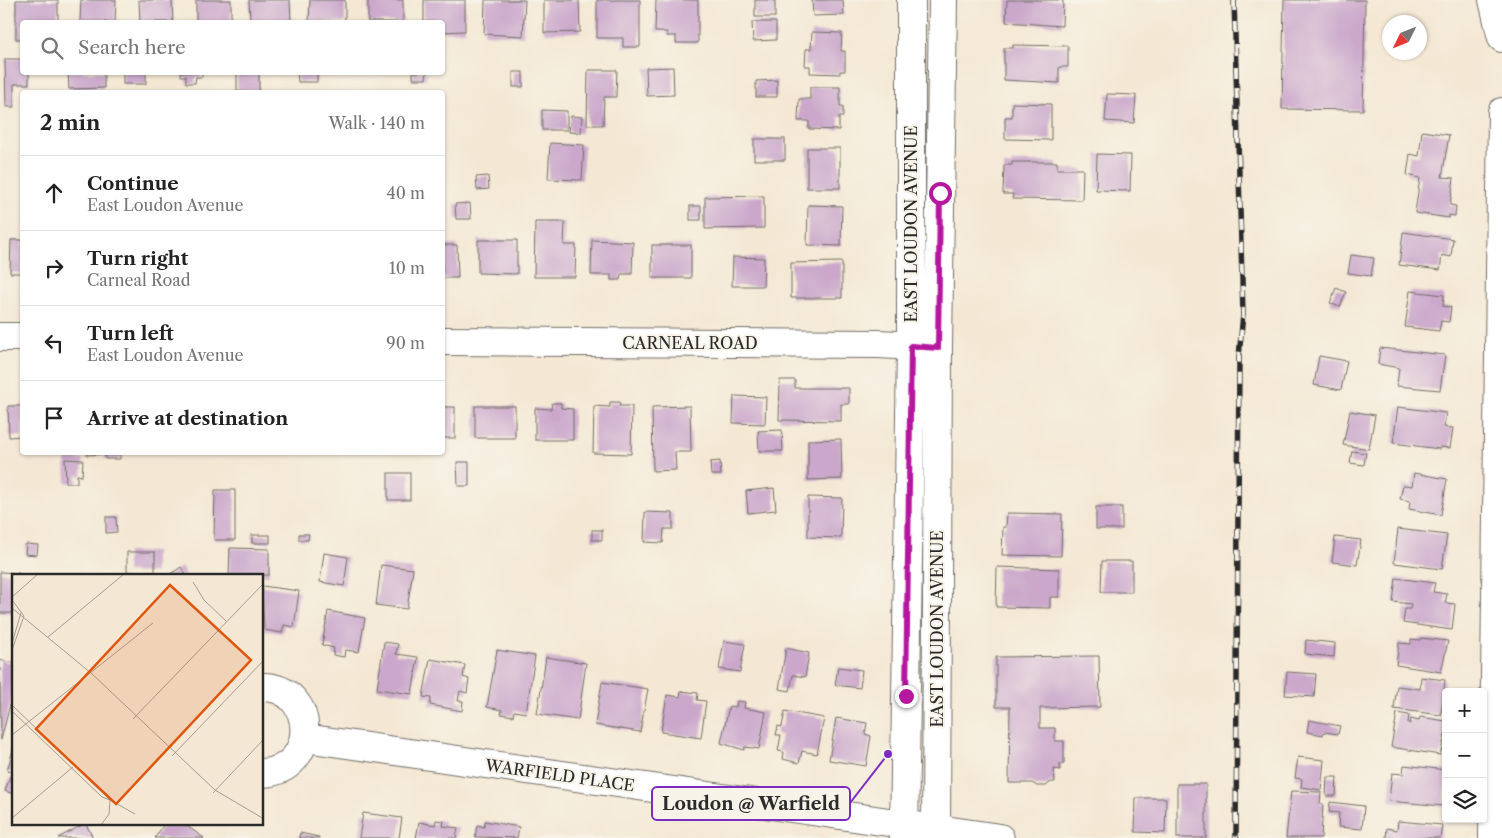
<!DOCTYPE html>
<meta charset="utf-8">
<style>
body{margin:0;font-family:"Libre Caslon Text",serif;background:#f6f6f6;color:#222}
.controls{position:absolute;right:15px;bottom:15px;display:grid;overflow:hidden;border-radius:5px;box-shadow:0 1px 4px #0004}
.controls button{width:45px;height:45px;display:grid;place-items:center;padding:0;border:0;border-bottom:1px solid #e0e0e0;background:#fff;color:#222;font:25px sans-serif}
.compass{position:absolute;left:1382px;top:15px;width:45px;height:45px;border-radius:50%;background:#fff;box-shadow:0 1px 4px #0004;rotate:227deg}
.stop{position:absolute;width:15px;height:15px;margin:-11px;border:4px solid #b5179e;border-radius:50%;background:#fff}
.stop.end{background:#b5179e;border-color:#fff;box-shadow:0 1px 5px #0008}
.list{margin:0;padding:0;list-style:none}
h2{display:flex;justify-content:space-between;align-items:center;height:65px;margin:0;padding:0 20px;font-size:21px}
h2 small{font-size:16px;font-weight:400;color:#767676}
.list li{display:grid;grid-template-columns:32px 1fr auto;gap:15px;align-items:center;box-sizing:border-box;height:75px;padding:0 20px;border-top:1px solid #e0e0e0}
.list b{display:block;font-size:19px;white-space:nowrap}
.list p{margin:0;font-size:16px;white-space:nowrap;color:#767676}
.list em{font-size:16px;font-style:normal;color:#767676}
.icon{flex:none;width:28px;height:28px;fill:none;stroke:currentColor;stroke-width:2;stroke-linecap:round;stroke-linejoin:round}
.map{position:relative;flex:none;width:1502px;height:838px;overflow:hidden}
.search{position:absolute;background:#fff;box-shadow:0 1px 4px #0004;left:20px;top:20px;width:425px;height:55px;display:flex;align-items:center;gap:12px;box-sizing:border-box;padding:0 18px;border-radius:5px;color:#767676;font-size:19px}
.panel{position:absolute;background:#fff;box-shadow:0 1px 4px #0004;left:20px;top:90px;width:425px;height:365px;border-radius:5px}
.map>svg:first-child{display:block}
.building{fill:#caa7cb}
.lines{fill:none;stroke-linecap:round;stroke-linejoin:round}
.street-casing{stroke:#716d66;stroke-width:30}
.secondary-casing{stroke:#716d66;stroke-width:30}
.street{stroke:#fff;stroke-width:28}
.secondary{stroke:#fff;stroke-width:28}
.rail-casing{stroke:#2b2b2b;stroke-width:5.5}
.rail{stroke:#f7f3e8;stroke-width:4;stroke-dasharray:11;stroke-linecap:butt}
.route{stroke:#b5179e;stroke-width:6}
.labels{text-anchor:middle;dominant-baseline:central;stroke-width:4;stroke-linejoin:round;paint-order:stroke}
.street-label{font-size:16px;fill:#2b2b2b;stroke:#f7f3e8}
.inset-road{fill:none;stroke:#a49c90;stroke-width:1}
.view{fill:#df570e;fill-opacity:0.15;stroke:#df570e;stroke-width:2.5}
.inset-edge{fill:none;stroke:#2b2b2b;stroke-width:2.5}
.leader{fill:none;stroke:#7b2cbf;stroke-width:2}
.callout-dot{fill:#7b2cbf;stroke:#f7f3e8;stroke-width:2}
.callout{fill:#f7f3e8;stroke:#7b2cbf;stroke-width:2}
.callout-label{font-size:18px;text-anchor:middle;font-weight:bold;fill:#2b2b2b}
</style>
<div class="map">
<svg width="1502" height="838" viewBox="0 0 1502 838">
<rect width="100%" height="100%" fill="#f7f3e8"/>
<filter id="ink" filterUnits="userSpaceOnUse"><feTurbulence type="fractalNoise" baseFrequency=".02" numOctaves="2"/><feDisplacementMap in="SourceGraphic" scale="10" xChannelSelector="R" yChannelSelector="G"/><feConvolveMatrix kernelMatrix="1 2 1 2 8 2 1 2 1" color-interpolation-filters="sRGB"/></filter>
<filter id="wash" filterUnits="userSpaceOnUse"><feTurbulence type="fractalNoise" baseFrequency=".0096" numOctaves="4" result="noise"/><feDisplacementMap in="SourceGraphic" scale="20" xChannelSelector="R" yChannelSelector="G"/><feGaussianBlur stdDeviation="1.12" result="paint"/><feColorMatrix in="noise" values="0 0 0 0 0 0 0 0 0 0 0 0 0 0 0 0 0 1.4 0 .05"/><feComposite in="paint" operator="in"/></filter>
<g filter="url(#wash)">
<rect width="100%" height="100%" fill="#f4e8d4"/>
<g id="blocks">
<g class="building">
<path d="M16 0H58V22H22V39H16Z"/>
<path d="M81 0H116L115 22H80Z"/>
<path d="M139 0H172L173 22H140Z"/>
<rect x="196" y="0" width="35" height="22"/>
<path d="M249 0H290L291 22H254V19H250Z"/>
<path d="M310 0H345V22H309Z"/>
<rect x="368" y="0" width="35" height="22"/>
<path d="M424 0H465V31L442 32V22H424Z"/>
<path d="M485 0H525L523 36 484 34Z"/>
<path d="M544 0H579L580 32 544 33Z"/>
<path d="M597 0H640V47H623V38H597Z"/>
<path d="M656 0H698V43H676V36H667V32H655Z"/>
<rect x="755" y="0" width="20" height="17"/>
<path d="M812 0H843L844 15 813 16Z"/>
<path d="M1007 0H1063L1062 26 1006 22Z"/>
<path d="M1284 0H1365L1363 110 1282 109Z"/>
<path d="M752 22H776V40L753 41Z"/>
<path d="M812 32 842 33 841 51H845V71H840V74L810 73V66H805L806 49H811Z"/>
<path d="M1013 45 1068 46V67H1059V83L1004 80V48H1013Z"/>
<path d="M5 59H22V72H29V84H14V107H6Z"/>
<path d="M673 67 674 95 647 96 646 68Z"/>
<path d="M588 70H617L616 97H604L603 125H587Z"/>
<path d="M68 72H104V88L69 89Z"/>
<rect x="123" y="72" width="23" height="12"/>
<path d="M181 72H202V77H196L195 83H186V76H181Z"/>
<rect x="237" y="72" width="22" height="20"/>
<path d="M297 72H317V82H298Z"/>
<path d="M413 72H427L426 79H413Z"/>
<rect x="513" y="72" width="10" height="15"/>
<path d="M777 80V97H756V81Z"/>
<path d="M810 87H840V106H843V117H839V130L809 129V121H798L799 99H810Z"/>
<path d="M1107 94 1136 95 1134 123 1105 121Z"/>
<path d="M1012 103 1051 104V140L1005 139V117H1012Z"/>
<path d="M542 110 567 111V130H542Z"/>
<path d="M571 116 582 117 581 133 569 132Z"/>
<path d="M1422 131 1449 135 1442 177 1454 178 1450 205 1456 206 1455 216 1449 215V218L1415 213 1420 178 1407 175 1410 154 1419 156Z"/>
<rect x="754" y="139" width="31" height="21"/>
<path d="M550 143 584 145 582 180 548 179Z"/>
<rect x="807" y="148" width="33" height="40"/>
<path d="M1097 154 1131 155 1130 191 1096 190Z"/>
<path d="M1012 162H1057V169H1083L1082 200 1012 199 1013 194H1003L1004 165H1012Z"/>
<path d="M488 176 489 189 477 190 476 177Z"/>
<path d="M764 196V228L705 229V197Z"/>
<path d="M470 203 471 219H456L455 204Z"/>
<path d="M808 205 842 206 841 246 807 245Z"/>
<rect x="690" y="206" width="11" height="14"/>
<path d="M535 222H565L564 245H576L575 277H534Z"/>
<path d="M1403 232 1453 239 1451 257 1442 255 1440 270 1399 265Z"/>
<path d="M11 240H22V273H10Z"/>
<path d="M478 240H517V274L478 273Z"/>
<path d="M592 240 633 242 632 274H621L620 280H611V275H591Z"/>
<path d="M442 245H457L458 278H442Z"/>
<rect x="652" y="245" width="39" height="33"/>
<path d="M1351 255 1374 258 1371 276 1348 273Z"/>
<path d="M733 257 764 258 763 286H732Z"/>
<path d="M842 262V298H791V263Z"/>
<path d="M1336 288 1346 292 1340 307 1330 303Z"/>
<path d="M1410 291 1444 295 1443 306 1451 307 1449 322 1441 321 1439 331 1405 327Z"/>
<path d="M1380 348 1445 355 1440 390 1397 386 1399 368 1378 364Z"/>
<path d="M1319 356 1347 361 1341 390 1314 385Z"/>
<path d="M780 380H795V388H849V404H841V421L779 420Z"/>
<path d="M734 396 766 397 765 424 733 423Z"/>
<path d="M610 402H620L619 406H632L631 454 593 453 594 406 610 407Z"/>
<path d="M552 403H561V408L573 409V440H535V408L551 409Z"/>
<path d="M8 406H22V436L9 437Z"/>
<rect x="475" y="406" width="40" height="32"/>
<path d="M690 406 691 452H675L676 470 653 471 652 407Z"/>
<rect x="442" y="407" width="13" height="31"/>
<path d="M1398 407 1446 413 1444 427 1453 428 1450 448 1440 447V449L1393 443Z"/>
<path d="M1350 411 1375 415 1369 449 1343 445Z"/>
<path d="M782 430 783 451H759L758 431Z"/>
<path d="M841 439 842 479 808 480V440Z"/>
<path d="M1352 451 1366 453 1364 465 1350 463Z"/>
<path d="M87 452H120V459H105V454L87 455Z"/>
<path d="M65 459 83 460 82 476 77 475V483H66Z"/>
<path d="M720 461 721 475H711L710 462Z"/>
<path d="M457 462H469V486H458Z"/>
<rect x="388" y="473" width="22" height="27"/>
<path d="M1414 473 1447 479 1441 515 1409 509 1410 501 1400 499 1403 485 1412 486Z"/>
<path d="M774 488 776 510 748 513 746 491Z"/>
<path d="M215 490H235V540H214Z"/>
<path d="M808 497 842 498 841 538 808 537Z"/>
<rect x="1096" y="507" width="26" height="22"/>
<path d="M645 512 673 513V529H664L663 543 644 542Z"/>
<path d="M1007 513 1062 514 1061 556 1002 555 1003 527H1006Z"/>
<path d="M106 517H116L117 532 106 533Z"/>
<path d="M1398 529 1447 535 1442 569 1394 563Z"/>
<rect x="592" y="530" width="10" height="10"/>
<path d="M299 534H309L308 540H299Z"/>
<rect x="252" y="535" width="18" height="8"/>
<path d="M1335 537 1361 540 1357 565 1332 562Z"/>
<path d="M26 544 38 545 37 555 25 554Z"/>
<path d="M230 548 269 549V575L229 576Z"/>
<path d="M127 552H155V573L127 572Z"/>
<path d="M324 553 348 557 344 586 320 582Z"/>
<path d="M1102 561H1132V592H1101Z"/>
<path d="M381 565 413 569 407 609 376 605Z"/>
<path d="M181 567 187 576H168Z"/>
<path d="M997 567 1059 569V597H1050V608L996 607Z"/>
<path d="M0 572 19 573V576H14V613H0Z"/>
<path d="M1396 578 1435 583 1433 592 1447 594 1445 603 1455 604 1452 630 1403 623 1405 609H1410L1411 604 1393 602Z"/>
<path d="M262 586 299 591 294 627 284 625 282 633 264 630Z"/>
<path d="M328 611 365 618 359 652 345 650 344 657 333 655 334 648 322 645Z"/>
<path d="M1421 638 1448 641 1441 672 1396 665 1399 643 1411 644V639L1420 640Z"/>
<path d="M1306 640 1335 643 1334 657 1305 654Z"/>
<path d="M724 641 745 644 740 672 719 669Z"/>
<path d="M384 642 398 644 396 654 418 657 412 694 377 689Z"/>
<path d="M786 648 809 653 805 677 793 675 790 691 779 689Z"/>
<path d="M497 650 535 656 526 713 514 711 513 716 501 714 502 710 487 707Z"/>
<path d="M1099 656 1100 707 1040 708V728H1055V741H1064V764H1060V770L1054 769 1055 782H1051L1046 786H1037L1032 783H1009L1010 707H996V657Z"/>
<path d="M546 657 586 663 578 720 537 714Z"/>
<path d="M430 659 465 665 463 677 469 679 467 693 460 691 458 701H463L462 711 430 705 431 698 423 697Z"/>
<path d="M0 660 14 663V689L1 740Z"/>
<path d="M838 667 862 670 860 688 835 685Z"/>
<path d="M1287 672 1316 674 1314 697 1285 695Z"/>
<path d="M1421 677 1445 680 1441 715 1394 709 1397 686 1420 689Z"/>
<path d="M602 682 648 689 640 732 595 725Z"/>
<path d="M681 691 698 693 697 700 706 701 701 738 661 732 667 695 680 697Z"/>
<path d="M737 701 745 702 744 708 766 712 759 749 745 747 744 750 721 743 729 706 736 707Z"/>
<path d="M785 711 824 718 817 754 802 751 799 763 783 759 784 752 778 751 781 735H776L778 726 782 727Z"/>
<path d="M1397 713 1409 715 1408 723 1410 724 1411 719 1419 721 1420 717 1446 721V732L1440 755 1391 747Z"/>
<path d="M836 718 867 723 865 734 871 736 866 766 829 760Z"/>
<path d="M1309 720 1340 726 1338 734 1324 732 1323 735 1307 732Z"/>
<path d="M14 746V773L7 771Z"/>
<path d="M1298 757 1324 760 1321 790 1301 787 1302 779 1295 778Z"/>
<path d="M1404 765 1446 770 1443 806 1389 801 1392 773 1403 774Z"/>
<path d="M10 777 14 778V794L5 791Z"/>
<path d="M1327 777H1337L1336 796H1326Z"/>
<rect x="1177" y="784" width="29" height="54"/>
<path d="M1291 791 1321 792 1320 804H1323L1321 838H1286Z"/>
<path d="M1136 798H1166L1165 833 1135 832Z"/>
<path d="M1330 802 1364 806 1362 829 1338 827 1339 813 1329 812Z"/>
<path d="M363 813 402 818 399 838H359Z"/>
<path d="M436 820 444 821 443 826 458 828 456 838H416L419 822 435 825Z"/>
<path d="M485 821 519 827 517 838 475 837 477 825 484 827Z"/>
<path d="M1398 821 1442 825 1440 838H1386L1387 828 1397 830Z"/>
<path d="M86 824 93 838H58L84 824Z"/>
<path d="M164 824H184L204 838H155Z"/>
<path d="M300 833 319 837V838H299Z"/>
</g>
</g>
</g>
<g filter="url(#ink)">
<use href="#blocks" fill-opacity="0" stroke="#716d66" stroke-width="1"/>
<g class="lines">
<defs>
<g id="street">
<path d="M1493 0 1502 38"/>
<path d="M0 337H22"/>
<path d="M442 341 878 344 934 347"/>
<path d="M262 687C317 686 320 771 262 773"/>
<path d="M305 738 1000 838"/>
<path d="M1493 838 1502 112"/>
</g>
<g id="secondary">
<path d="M904 838 911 346V0"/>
<path d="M936 838 938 347 943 0"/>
</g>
</defs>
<use href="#street" class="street-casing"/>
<use href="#secondary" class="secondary-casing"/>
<use href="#street" class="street"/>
<use href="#secondary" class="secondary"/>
<defs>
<path id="rail" d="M1234 0 1243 314 1239 357 1236 838"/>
</defs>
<use href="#rail" class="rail-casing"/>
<use href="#rail" class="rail"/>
</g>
</g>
<g class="lines" filter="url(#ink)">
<path class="route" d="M906 696 911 346 938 348 940 193"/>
</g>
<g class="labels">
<g class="street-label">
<text transform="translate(911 224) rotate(-90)">EAST LOUDON AVENUE</text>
<text x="690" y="343">CARNEAL ROAD</text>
<text transform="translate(937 629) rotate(-90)">EAST LOUDON AVENUE</text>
<text transform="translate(560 775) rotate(8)">WARFIELD PLACE</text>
</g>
</g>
<g transform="translate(12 574)">
<rect width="251" height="251" fill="#f4e8d4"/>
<path class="inset-road" d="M181 8 192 26 214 47M0 23 26 0M0 26 12 42M0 34 79 99 203 216 252 245M36 63 112 0M0 69 9 39M0 76 12 42M0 131 98 226 90 223 0 137M121 145 252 9M0 161 141 49M160 182 252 86M201 219 252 165M0 244 61 193M89 251 97 240 98 226 123 240"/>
<path class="view" d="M158 11 239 86 104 230 24 155Z"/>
<rect width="251" height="251" class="inset-edge"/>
</g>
<path class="leader" d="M888 754L850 803"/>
<circle class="callout-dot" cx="888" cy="754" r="5"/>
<rect class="callout" x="652" y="787" width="198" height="33" rx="5"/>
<g class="callout-label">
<text x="751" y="810">Loudon @ Warfield</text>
</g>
</svg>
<div class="controls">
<button>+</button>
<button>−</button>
<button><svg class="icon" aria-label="layers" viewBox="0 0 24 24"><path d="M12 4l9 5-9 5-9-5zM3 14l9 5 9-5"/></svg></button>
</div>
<svg class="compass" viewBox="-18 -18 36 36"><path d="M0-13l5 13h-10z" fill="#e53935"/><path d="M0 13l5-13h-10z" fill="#767676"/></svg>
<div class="stop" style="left:940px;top:193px"></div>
<div class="stop end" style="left:906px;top:696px"></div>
<div class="search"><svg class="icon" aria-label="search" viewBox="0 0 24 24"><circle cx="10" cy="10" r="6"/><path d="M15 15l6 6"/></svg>Search here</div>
<section class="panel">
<h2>2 min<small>Walk · 140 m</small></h2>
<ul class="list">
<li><svg class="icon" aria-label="ahead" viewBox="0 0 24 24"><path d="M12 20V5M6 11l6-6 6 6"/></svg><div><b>Continue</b><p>East Loudon Avenue</p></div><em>40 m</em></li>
<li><svg class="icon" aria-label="right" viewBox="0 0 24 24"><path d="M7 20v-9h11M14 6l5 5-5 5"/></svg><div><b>Turn right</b><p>Carneal Road</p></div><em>10 m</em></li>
<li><svg class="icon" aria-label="left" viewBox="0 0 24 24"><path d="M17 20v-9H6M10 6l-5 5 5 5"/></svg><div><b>Turn left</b><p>East Loudon Avenue</p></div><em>90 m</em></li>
<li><svg class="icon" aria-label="arrive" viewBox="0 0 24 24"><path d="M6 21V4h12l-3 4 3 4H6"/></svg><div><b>Arrive at destination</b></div></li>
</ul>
</section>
</div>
